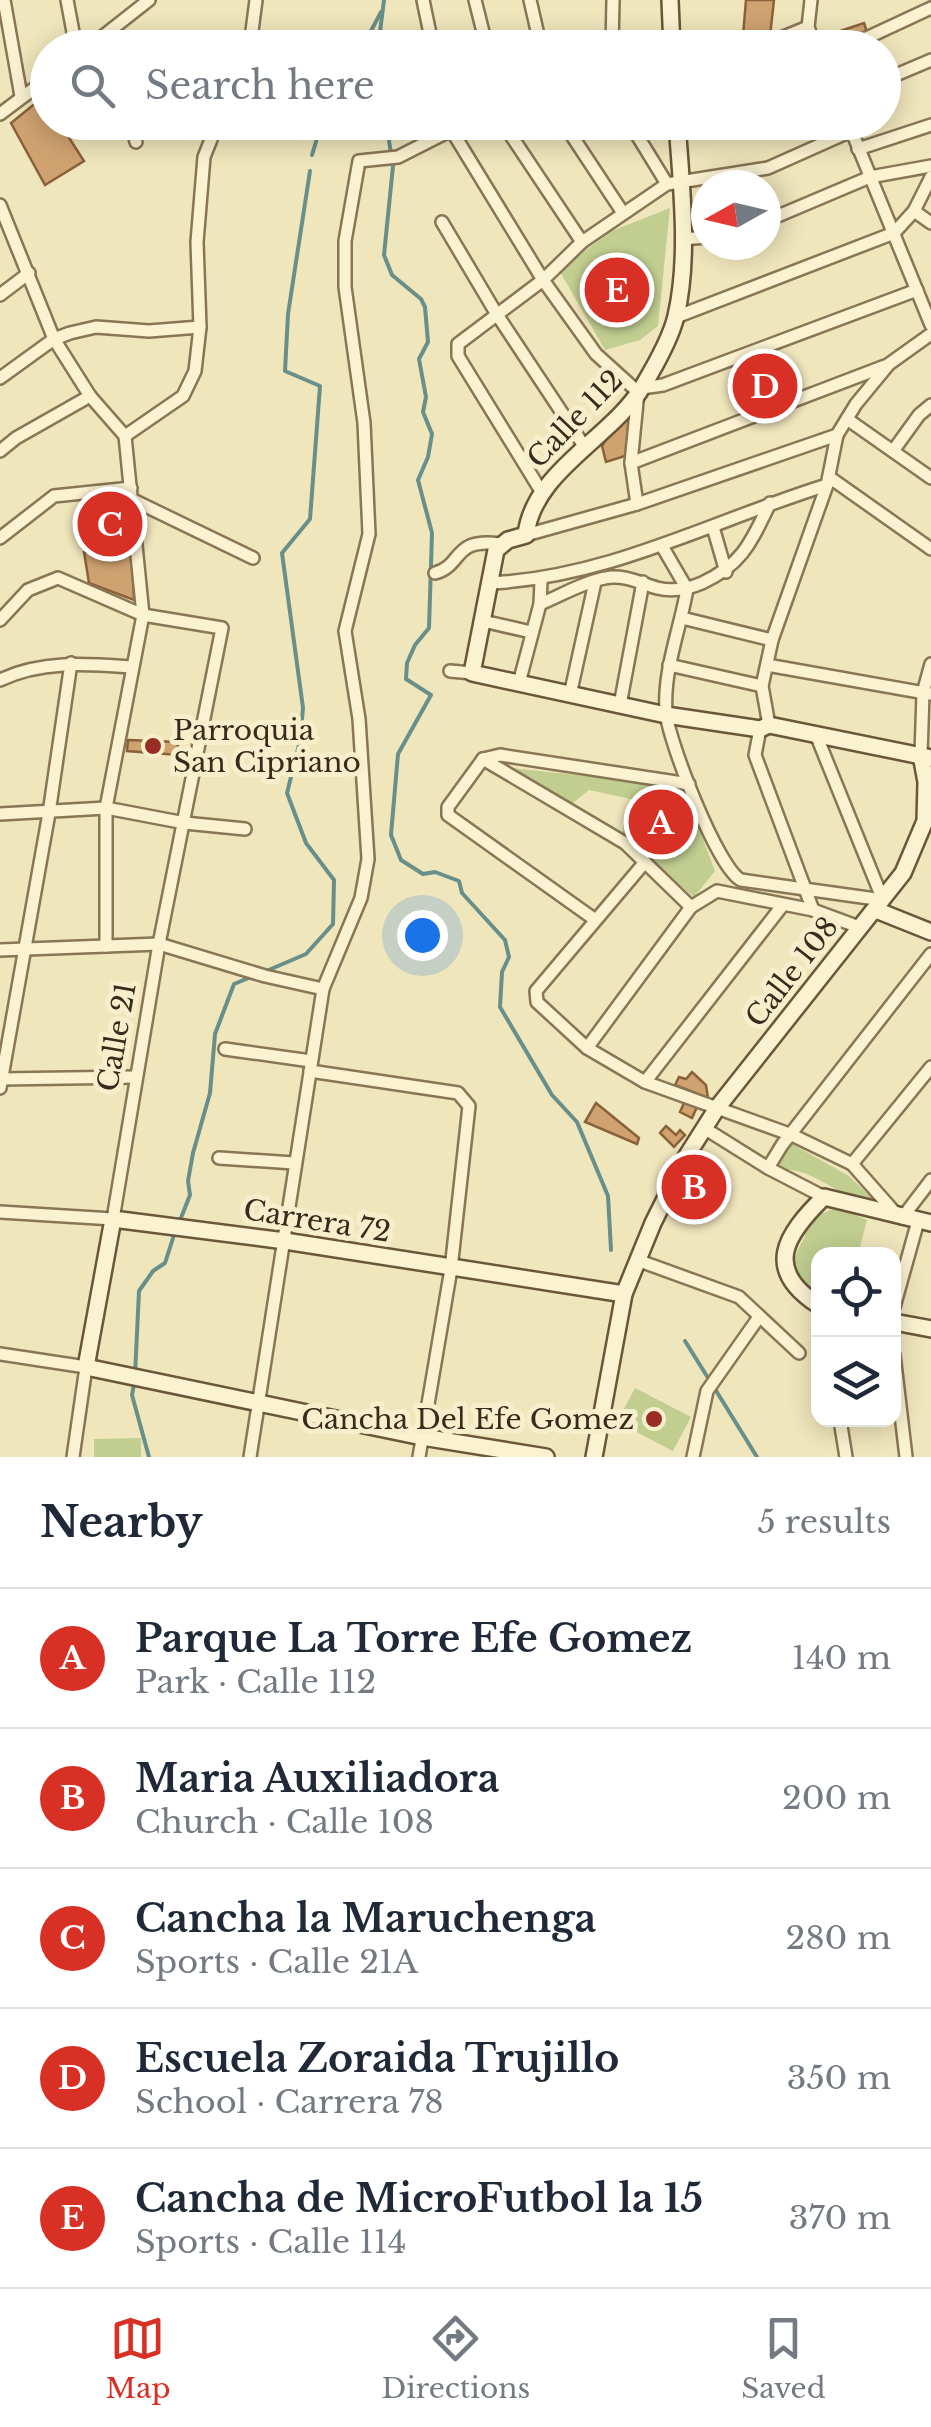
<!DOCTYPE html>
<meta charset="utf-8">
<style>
body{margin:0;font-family:"Libre Baskerville",serif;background:#f6f6f7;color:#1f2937}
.controls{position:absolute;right:30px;bottom:30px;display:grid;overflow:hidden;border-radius:20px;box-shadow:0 5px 25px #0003}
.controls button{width:90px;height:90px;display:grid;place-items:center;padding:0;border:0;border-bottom:2px solid #e0e1e3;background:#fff;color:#1f2937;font:50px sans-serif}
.compass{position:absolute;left:691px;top:170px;width:90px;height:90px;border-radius:50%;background:#fff;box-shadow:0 5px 25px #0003;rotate:262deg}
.you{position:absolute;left:422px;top:935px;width:35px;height:35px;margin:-25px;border:8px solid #fff;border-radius:50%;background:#1a73e8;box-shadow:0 0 0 15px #1a73e833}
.badge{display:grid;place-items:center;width:65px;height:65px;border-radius:50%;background:#d93025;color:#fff;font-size:32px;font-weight:700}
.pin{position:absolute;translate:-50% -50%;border:5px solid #fff;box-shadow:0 2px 10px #0006}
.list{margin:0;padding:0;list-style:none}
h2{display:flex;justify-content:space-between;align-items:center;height:130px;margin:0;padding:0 40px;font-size:42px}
h2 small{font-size:32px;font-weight:400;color:#747a83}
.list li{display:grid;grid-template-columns:65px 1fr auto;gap:30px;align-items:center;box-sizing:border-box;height:140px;padding:0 40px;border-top:2px solid #e0e1e3}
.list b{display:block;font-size:38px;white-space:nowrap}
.list p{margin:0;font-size:32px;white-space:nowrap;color:#747a83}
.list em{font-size:32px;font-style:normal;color:#747a83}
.icon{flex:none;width:55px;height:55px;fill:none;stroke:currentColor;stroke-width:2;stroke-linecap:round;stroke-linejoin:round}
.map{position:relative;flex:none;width:931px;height:1457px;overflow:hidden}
.search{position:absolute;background:#fff;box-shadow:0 5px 25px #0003;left:30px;right:30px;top:30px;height:110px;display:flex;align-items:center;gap:25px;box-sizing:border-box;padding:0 35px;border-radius:55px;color:#747a83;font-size:38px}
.sheet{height:830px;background:#fff}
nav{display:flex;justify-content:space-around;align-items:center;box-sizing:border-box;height:140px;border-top:2px solid #e0e1e3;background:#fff;font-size:28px;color:#747a83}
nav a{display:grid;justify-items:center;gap:5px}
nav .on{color:#d93025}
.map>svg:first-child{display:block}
.green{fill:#c1ce90}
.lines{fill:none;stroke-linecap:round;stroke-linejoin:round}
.stream{stroke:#688f89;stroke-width:4}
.building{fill:#d0a270;stroke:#89613a;stroke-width:2.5}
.street-casing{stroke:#887655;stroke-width:16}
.secondary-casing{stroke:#6a5639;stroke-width:20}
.street{stroke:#faf2d0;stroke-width:11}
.secondary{stroke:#faf2d0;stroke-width:15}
.poi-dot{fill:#9a2d22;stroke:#f7efcc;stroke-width:4}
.labels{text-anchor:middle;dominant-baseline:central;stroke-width:10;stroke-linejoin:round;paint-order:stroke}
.street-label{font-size:28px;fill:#372b1b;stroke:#f7efcc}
.poi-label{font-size:28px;fill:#372b1b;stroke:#f7efcc;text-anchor:start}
</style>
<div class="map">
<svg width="931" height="1457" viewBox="0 0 931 1457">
<rect width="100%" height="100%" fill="#f0e6bc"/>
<g class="green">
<path d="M670 208 658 326 640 340 605 350 559 270 612 231Z"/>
<path d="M128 497 134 544 92 548 86 504Z"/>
<path d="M501 767 683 786 715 871 694 897 621 837 631 799 589 790 568 807Z"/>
<path d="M792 1144 849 1176 874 1200C863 1198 850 1198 841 1192 817 1179 805 1169 777 1169Z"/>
<path d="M837 1207 867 1220 858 1254H818V1298L811 1296 791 1263 805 1236 803 1222Z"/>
<path d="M635 1388 691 1417 673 1451 617 1422Z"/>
<path d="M141 1438V1457H94V1439Z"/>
</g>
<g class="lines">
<g class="stream">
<path d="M384 0 379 40 385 48"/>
<path d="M362 48 381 12"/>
<path d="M386 122 393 166 384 255 392 275 421 299 425 307 428 342 419 359 426 397 423 412 432 434 428 457 418 480 432 533 429 628 415 645 407 663 406 679 431 695 398 754 391 835 401 860 423 874 435 872 459 881 462 893 505 940 509 957 502 972 500 1007 552 1095 577 1122 608 1196 611 1250"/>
<path d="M312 155 322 122"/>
<path d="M264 972 306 954 333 924 334 880 306 843 287 793 300 741 303 708 282 553 310 519 320 386 285 371 288 314 310 171"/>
<path d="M179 1223 190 1195 188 1181 193 1153 210 1093 215 1034 234 984 251 977"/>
<path d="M685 1341 710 1381"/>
<path d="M135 1375 139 1291 153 1271 165 1263 175 1232"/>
<path d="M134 1384 132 1395 149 1457"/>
<path d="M715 1389 757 1457"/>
</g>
</g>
<g class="building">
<path d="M746 0H774L770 36H743Z"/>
<path d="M864 23 867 32 844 41 840 31Z"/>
<path d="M43 97 48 105V122H59L84 161 45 185 11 123Z"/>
<path d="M631 417 628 455 606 462 602 446 612 429Z"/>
<path d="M132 549 134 600 89 583 84 552Z"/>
<path d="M128 740 178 742V755L127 751Z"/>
<path d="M692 1072 706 1085 708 1098 675 1085 679 1077 686 1079Z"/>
<path d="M680 1098 697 1107 692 1118 680 1112 684 1103 679 1100Z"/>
<path d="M596 1103 639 1138 637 1144 585 1122Z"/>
<path d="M666 1126 676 1135 680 1130 685 1135 674 1147 660 1133Z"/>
</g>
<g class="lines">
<defs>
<g id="street">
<path d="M4 0 21 96"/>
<path d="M67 0 76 48"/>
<path d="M423 0 433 48"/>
<path d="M475 0 487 48"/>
<path d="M530 0 541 48"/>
<path d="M811 0 808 27 816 48"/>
<path d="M88 48 149 0"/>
<path d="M246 48 252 31 256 0"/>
<path d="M612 48 613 0"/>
<path d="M756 48 808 27"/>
<path d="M845 48 931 8"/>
<path d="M884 80 931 60"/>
<path d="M0 114 48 78"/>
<path d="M131 122 136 142"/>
<path d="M450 122 452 131 543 280 596 354 638 392 631 463 637 504"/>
<path d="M502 122 582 242"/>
<path d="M563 122 623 213"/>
<path d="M629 122 667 184"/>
<path d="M848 122 931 325"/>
<path d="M677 126 696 122"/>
<path d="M858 149 931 125"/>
<path d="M0 205 54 339 90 396 125 436"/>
<path d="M914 211 931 223"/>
<path d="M766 221 870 177 931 166"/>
<path d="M442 222 496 313 586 449"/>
<path d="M683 239 706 237"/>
<path d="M0 295 29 273"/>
<path d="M676 317 894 233 914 211 931 177"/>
<path d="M0 378 54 339 70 333 96 327 149 331 200 327"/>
<path d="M642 388 663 385 917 290"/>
<path d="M847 419 931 478"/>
<path d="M125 436 183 396 195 371 200 327 197 242 204 157 218 122"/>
<path d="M0 451 16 438 90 396"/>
<path d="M893 451 919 415 931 405"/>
<path d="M631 463 885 366"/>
<path d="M829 477 931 549"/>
<path d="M541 491 458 356V344L543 280 582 242 667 184 768 168 851 131"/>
<path d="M133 500 253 558"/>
<path d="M713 527 726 572"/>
<path d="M526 535 637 504 837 435"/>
<path d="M0 538 54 496 131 488"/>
<path d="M662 546 687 589C680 630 663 670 666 712 668 740 718 869 741 880L883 900"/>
<path d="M435 573C463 566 452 537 500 544"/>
<path d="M491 583C611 577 714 520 827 485"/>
<path d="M540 604C560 596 583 582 605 578 623 574 640 583 657 588 673 592 688 589 702 583 743 564 751 542 770 503"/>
<path d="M682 618 772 640"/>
<path d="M0 620 28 590 58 578 143 615 222 628 159 944 113 1219 0 1212"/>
<path d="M483 621 531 632"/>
<path d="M669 665 762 686"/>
<path d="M767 665 931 694"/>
<path d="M450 671 472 673"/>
<path d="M0 680C42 660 88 664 132 667"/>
<path d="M519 683 540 604 541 581"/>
<path d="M570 695 595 582"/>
<path d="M620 705 643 582"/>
<path d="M769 725 762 686 772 640 827 485 837 435 856 404 889 364 931 334"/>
<path d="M760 729 755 755 813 910"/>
<path d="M817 737 883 900"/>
<path d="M921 755 923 693 931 664"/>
<path d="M483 759 625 843 691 907"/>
<path d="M483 759 448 807V815L594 919"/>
<path d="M483 759 500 755 689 784"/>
<path d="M0 814 106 808 185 823 245 829"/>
<path d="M645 862 536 991 537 1002 587 1048 645 1082 792 1135 852 1164 897 1215"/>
<path d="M106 946V808L143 615 125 436"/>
<path d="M0 950 159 944 265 976 323 989"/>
<path d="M587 1048 691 907 717 891 813 910 859 927"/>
<path d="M225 1049 311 1061"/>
<path d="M310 1071 458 1093 469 1106 451 1269 419 1457"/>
<path d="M0 1079 135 1077"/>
<path d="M645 1082 782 906"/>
<path d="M0 1088 49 813 71 663"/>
<path d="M704 1128 768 1168 824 1197"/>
<path d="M219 1158 294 1163"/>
<path d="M852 1164 931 1067"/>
<path d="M768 1168 782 1145 931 954"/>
<path d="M902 1218 931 1180"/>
<path d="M637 1260 739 1297 799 1353"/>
<path d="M894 1307 918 1221"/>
<path d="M0 1354 86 1367 73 1457"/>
<path d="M894 1355 906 1457"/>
<path d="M840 1420 846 1457"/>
<path d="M250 1457 323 989 361 898 368 859 359 719 345 631 369 534 364 423 345 287V241L359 161 398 157 467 122"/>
<path d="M693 1457 707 1391 759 1317"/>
</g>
<g id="secondary">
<path d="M670 0 672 48"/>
<path d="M677 122C681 183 690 256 676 316 671 338 655 366 643 386 612 438 533 471 526 535L508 540 496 550 472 673 666 715 760 729 769 725 931 758"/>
<path d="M876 910 931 932"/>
<path d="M818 1305C763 1269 785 1235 824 1197L931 1223"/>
<path d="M894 1322 931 1329"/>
<path d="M546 1457 422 1437 86 1367 113 1219 285 1241 624 1294"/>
<path d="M594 1457 624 1294 653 1223 686 1157 717 1108 903 873 925 821 926 782 921 755"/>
</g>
</defs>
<use href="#street" class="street-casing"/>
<use href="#secondary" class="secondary-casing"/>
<use href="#street" class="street"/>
<use href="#secondary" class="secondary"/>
</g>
<g class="poi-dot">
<circle cx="153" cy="746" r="10"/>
<circle cx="654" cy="1419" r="10"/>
</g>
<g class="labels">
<g class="street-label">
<text transform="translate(575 419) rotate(-46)">Calle 112</text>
<text transform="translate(792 972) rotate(-52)">Calle 108</text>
<text transform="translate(117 1037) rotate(-80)">Calle 21</text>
<text transform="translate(317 1221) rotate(9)">Carrera 72</text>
</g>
<g class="poi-label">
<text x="173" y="730">Parroquia<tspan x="173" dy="32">San Cipriano</tspan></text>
<text x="634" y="1419" text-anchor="end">Cancha Del Efe Gomez</text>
</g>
</g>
</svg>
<div class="controls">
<button><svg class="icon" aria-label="locate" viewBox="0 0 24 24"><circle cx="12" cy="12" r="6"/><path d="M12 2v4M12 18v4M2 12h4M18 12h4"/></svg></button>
<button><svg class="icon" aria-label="layers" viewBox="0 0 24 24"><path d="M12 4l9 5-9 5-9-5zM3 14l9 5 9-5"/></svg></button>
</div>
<svg class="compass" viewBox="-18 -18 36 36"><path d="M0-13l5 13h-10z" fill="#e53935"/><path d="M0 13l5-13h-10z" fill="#747a83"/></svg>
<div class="you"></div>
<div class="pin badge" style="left:661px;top:822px">A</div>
<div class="pin badge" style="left:694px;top:1187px">B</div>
<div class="pin badge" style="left:110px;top:524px">C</div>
<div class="pin badge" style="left:765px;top:386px">D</div>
<div class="pin badge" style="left:617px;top:290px">E</div>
<div class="search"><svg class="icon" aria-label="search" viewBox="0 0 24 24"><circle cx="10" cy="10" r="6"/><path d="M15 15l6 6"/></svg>Search here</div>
</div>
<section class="sheet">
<h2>Nearby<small>5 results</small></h2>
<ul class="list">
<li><span class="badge">A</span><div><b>Parque La Torre Efe Gomez</b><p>Park · Calle 112</p></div><em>140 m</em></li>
<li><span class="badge">B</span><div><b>Maria Auxiliadora</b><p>Church · Calle 108</p></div><em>200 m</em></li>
<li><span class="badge">C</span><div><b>Cancha la Maruchenga</b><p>Sports · Calle 21A</p></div><em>280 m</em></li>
<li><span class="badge">D</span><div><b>Escuela Zoraida Trujillo</b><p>School · Carrera 78</p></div><em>350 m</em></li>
<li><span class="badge">E</span><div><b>Cancha de MicroFutbol la 15</b><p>Sports · Calle 114</p></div><em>370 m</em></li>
</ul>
</section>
<nav>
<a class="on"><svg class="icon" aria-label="map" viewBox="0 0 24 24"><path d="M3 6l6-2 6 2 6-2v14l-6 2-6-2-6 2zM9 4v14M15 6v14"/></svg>Map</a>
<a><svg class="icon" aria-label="directions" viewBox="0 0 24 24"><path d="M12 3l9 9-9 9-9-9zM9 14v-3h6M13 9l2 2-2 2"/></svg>Directions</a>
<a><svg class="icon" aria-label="saved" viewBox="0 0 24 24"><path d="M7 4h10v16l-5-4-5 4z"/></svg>Saved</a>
</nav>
